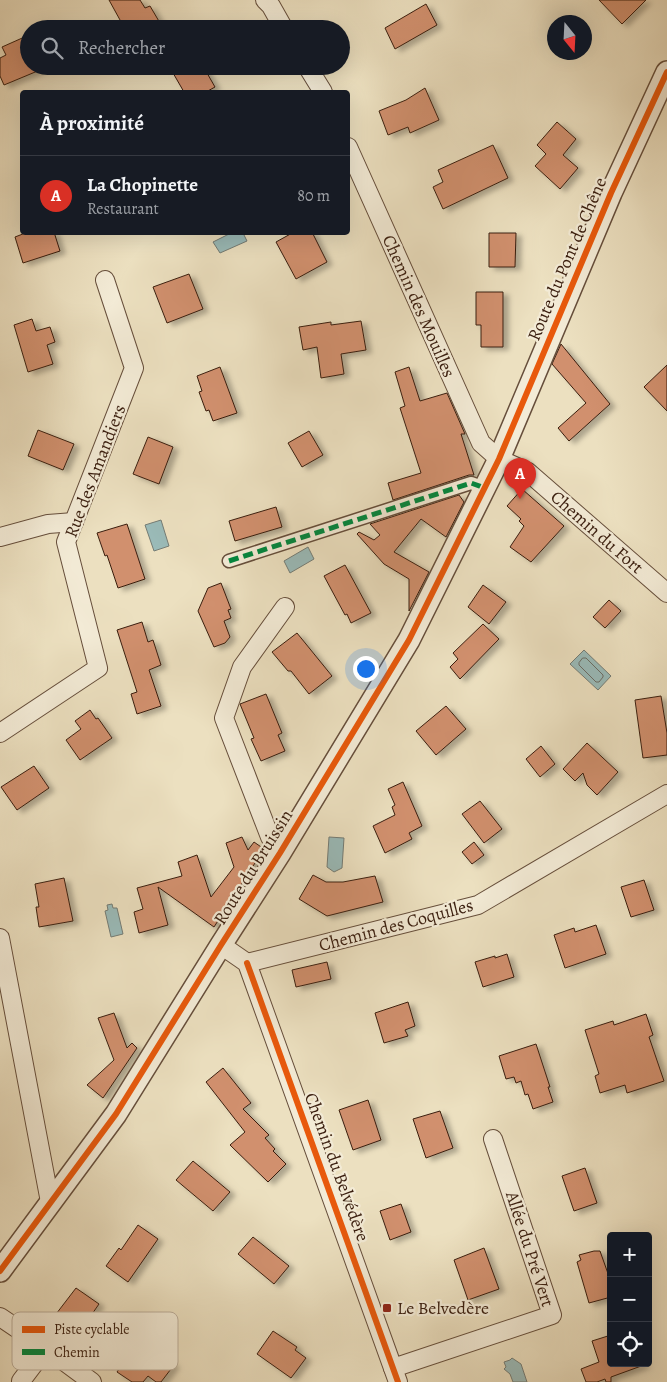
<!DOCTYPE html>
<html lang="fr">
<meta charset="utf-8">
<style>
body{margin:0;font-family:Alegreya,serif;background:#20242c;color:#f1f3f6}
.controls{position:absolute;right:15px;bottom:15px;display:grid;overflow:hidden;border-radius:5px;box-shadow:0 5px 20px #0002}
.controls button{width:45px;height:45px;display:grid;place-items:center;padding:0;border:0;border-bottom:1px solid #363941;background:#171b24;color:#f1f3f6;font:25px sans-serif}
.compass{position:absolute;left:547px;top:15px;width:45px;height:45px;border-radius:50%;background:#171b24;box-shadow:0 5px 20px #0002;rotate:162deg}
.you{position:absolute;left:365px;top:668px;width:18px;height:18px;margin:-12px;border:4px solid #fff;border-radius:50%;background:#1a73e8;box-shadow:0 0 0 8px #1a73e833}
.badge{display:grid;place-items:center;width:32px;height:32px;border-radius:50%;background:#d93025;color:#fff;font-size:16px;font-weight:700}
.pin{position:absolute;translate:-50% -41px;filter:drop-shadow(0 1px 2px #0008)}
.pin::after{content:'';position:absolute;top:26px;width:18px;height:15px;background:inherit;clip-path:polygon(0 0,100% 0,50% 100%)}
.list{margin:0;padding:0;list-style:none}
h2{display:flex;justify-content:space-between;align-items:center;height:65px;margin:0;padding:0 20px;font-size:21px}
h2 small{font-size:16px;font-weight:400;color:#9ea1a6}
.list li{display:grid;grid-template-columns:32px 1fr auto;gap:15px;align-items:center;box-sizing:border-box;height:80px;padding:0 20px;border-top:1px solid #363941}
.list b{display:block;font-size:19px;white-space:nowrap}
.list p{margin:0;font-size:16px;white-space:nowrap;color:#9ea1a6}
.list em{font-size:16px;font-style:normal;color:#9ea1a6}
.icon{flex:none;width:28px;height:28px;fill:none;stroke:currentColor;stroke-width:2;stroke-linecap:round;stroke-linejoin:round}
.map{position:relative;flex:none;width:667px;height:1382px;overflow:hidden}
.search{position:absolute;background:#171b24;box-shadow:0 5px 20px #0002;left:20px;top:20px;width:330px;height:55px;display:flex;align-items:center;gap:12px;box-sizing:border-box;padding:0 18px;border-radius:28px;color:#9ea1a6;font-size:19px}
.panel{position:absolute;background:#171b24;box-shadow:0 5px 20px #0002;left:20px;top:90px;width:330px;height:145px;border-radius:5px}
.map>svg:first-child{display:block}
.water{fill:#9abbb9;stroke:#747c75}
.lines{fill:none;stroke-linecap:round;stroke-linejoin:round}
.shore{stroke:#6a6c64;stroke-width:1}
.building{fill:#d1906e;stroke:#3a1e0f;filter:url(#shadow)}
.pedestrian-casing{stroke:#664e3b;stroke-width:15}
.minor-casing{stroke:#664e3b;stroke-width:20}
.tertiary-casing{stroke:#664e3b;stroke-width:24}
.pedestrian{stroke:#f3ebd6;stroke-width:12}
.minor{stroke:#f3ebd6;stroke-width:18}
.tertiary{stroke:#f3ebd6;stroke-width:21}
.quiet{stroke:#00873e;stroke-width:5;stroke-dasharray:10 5;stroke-linecap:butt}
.cycleway-casing{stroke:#f3ebd6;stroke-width:9}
.cycleway{stroke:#e8590c;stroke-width:6}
.poi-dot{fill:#8f2418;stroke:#f3ebd6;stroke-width:2}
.labels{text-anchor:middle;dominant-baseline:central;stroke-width:4.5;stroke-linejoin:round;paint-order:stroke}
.street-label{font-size:18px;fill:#3a1e0f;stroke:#f3ebd6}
.poi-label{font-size:18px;fill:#3a1e0f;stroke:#f3ebd6;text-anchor:start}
.key{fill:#f3ebd6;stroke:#bcae9a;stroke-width:1}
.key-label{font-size:14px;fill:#3a1e0f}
</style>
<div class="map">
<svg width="667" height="1382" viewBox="0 0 667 1382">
<defs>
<filter id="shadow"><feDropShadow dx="5.5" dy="3" stdDeviation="2.5" flood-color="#0004"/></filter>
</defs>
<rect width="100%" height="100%" fill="#ece0c0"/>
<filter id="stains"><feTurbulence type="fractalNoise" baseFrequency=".004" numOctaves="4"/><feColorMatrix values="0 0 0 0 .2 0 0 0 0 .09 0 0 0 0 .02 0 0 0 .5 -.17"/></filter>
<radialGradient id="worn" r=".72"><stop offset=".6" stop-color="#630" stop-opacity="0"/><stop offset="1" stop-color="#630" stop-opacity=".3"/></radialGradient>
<g class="water">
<path d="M231 233H243L247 241 220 253 213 242Z"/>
<path d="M161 520 169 546 154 551 145 525Z"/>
<path d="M308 547 314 559 290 573 284 561Z"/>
<path d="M584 650 611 676 598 690 570 664Z"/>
<path d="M329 837 344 838 342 868 334 872 327 867Z"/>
<path d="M112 904 113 908H117L123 934 111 937 105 911 108 910 107 905Z"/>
<path d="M512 1358 521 1364 527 1382H513L510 1374 504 1369 506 1367 504 1362 510 1360Z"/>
</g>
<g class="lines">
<path class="shore" d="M583 658H586L603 675V677L599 682H596L579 665V663Z"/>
</g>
<g class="building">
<path d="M109 0H140L145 8 150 6 160 23 150 29H125Z"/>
<path d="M599 0H646L622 24Z"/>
<path d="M426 4 437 25 395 49 385 28Z"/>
<path d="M29 35V66H39L40 70 4 85 0 76V58L6 55 2 47Z"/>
<path d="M169 66H203L215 87 206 92H184Z"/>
<path d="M425 88 439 120 410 133 408 127 388 135 379 111 406 100Z"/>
<path d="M557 122 576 139 563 155 578 168 560 189 535 166 546 154 537 145Z"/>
<path d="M493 145 508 178 443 209 433 187 443 182 438 170Z"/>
<path d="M28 232H54L60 251 23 263 15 237Z"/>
<path d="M294 232H312L327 262 296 279 276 242Z"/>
<path d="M489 233H516L515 267H489Z"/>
<path d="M189 274 203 309 167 323 153 287Z"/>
<path d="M476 292H503V347H481V325H476Z"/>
<path d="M32 319 36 331 50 327 55 342 47 345 53 364 28 372 14 325Z"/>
<path d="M361 321 366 350 341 354 344 374 321 378 317 347 303 350 299 327 331 322V325Z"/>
<path d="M561 344 610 404 569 441 558 428 586 403 552 364Z"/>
<path d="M667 365V411L644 387Z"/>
<path d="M220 367 237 413 213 421 209 410 206 411 199 392 202 391 197 376Z"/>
<path d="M409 367 420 401 447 393 465 434H461L474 475H469L393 500 388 483 421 473 400 408 405 406 395 372Z"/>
<path d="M38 430 74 444 63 470 28 456Z"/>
<path d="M309 431 323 455 302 467 288 443Z"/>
<path d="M148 437 173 447 159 484 133 474Z"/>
<path d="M522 489 564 526 531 562 510 547 524 526 519 521 521 519 507 506Z"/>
<path d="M459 495 464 502 446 537 421 519 394 552 429 572 409 611V579L384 564 357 534 359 532 374 540 380 535 370 524Z"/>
<path d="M276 507 282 527 235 541 229 521Z"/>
<path d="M127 524 145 579 118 588 107 555 105 556 97 533Z"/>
<path d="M345 565 371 613 351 623 347 614 345 615 324 576Z"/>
<path d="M221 583 231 609 228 610 231 618 224 621 230 637 225 643 214 647 198 611 208 588Z"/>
<path d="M483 585 506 602 489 624 468 607Z"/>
<path d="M609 600 621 611 605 628 593 617Z"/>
<path d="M142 622 148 642 153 640 161 665 149 670 161 706 137 714 131 694 137 692 117 630Z"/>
<path d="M483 624 499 639 460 679 450 667 458 659 453 653Z"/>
<path d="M297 633 332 676 309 694 291 671H288L272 652Z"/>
<path d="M266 694 282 733 278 735 285 751 261 761 251 739 254 738 240 704Z"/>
<path d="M661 696 667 733V755L643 758 635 700Z"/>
<path d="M446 706 466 729 436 755 416 731Z"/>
<path d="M90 710 96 719 98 718 112 738 80 760 66 740 81 729 75 721Z"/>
<path d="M587 743 618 772 597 795 587 785 583 773 575 781 563 769Z"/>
<path d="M541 746 555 764 540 777 526 759Z"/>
<path d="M34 766 49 788 17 810 1 787Z"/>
<path d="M403 782 422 826 409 833 412 839 385 853 373 826 395 815 392 807 395 805 388 789Z"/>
<path d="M480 801 502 829 484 843 462 814Z"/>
<path d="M242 837 248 850 254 842 264 849 214 927 158 887 168 925 139 933 134 912 143 909 137 888 182 876 178 862 197 855 211 897 234 867 226 843Z"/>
<path d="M474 842 484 855 472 864 462 852Z"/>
<path d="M313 875 326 882H343L375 876 383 902 327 916 299 899Z"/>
<path d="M64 878 73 921 39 927 36 907H39L35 884Z"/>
<path d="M644 880 654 910 631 917 621 887Z"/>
<path d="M596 925 606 954 565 968 554 935 574 928 575 932Z"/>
<path d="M507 954 514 977 483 987 475 962 495 956V958Z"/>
<path d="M327 962 331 979 296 987 292 970Z"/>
<path d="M408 1002 415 1026 405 1030 408 1036 384 1043 375 1013Z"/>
<path d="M114 1013 127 1048 132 1043 137 1048 103 1098 87 1085 114 1060 98 1018Z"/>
<path d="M646 1014 653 1035 649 1037 664 1081 627 1093 625 1085 600 1093 595 1076 599 1074 585 1030 613 1021 614 1025Z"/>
<path d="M536 1044 550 1087H548L553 1102 533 1109 528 1094 525 1095 521 1081 516 1083 514 1077 506 1079 499 1056Z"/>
<path d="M223 1068 251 1103 243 1109 269 1135 265 1138 275 1149 273 1151 286 1164 268 1182 230 1145 245 1132 206 1082Z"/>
<path d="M368 1100 381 1140 353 1150 339 1110Z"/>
<path d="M440 1111 453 1148 426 1158 413 1119Z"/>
<path d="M193 1161 230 1192 213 1211 176 1180Z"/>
<path d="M585 1168 597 1203 574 1211 562 1176Z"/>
<path d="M401 1204 411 1232 390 1240 380 1211Z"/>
<path d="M138 1225 158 1239 128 1282 106 1266 119 1248 121 1250Z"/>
<path d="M253 1237 289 1266 274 1284 238 1254Z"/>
<path d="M484 1248 499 1289 468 1300 454 1260Z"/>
<path d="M594 1251H600L611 1282V1297L589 1303 577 1262 581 1260 579 1255Z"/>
<path d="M76 1288 99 1304 90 1317 93 1319 90 1324 136 1358 146 1345 174 1365 161 1382H156L148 1376 143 1382H132L117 1372 119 1369 53 1318Z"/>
<path d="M273 1331 297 1347 295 1350 306 1358 291 1378 257 1354Z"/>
<path d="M611 1335V1363H643L644 1365 611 1377V1382H606L605 1379 597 1382H586L581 1369 599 1362 592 1341Z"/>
</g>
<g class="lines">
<defs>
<path id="pedestrian" d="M229 561 471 483 485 488"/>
<g id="minor">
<path d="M265 0 271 6 284 29"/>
<path d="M307 66 323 92"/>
<path d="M348 147 481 443 499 459 528 472 667 593"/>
<path d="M0 537 48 524 74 522"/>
<path d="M0 733 98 668 66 542 134 368 105 280"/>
<path d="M280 853 270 837 224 718 242 667 285 607"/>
<path d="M0 938 50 1202"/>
<path d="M221 945 247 963 398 1382"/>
<path d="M247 963 478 905 667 794"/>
<path d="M0 1317 46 1348 21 1381"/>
<path d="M46 1348 92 1382"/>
<path d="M393 1368 552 1315 493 1139"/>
</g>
<path id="tertiary" d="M0 1271 116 1114 221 945 280 853 409 640 499 459 611 193 667 72"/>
</defs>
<use href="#pedestrian" class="pedestrian-casing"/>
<use href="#minor" class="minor-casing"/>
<use href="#tertiary" class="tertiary-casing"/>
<use href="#pedestrian" class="pedestrian"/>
<use href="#minor" class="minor"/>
<use href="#tertiary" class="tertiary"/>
<path class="quiet" d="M229 561 471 483 485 488"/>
<defs>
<g id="cycleway">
<path d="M247 963 398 1382"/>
<path d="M0 1271 116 1114 221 945 280 853 409 640 499 459 611 193 667 72"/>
</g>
</defs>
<use href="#cycleway" class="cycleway-casing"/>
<use href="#cycleway" class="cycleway"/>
</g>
<rect class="poi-dot" x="382" y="1303" width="10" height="10" rx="2.5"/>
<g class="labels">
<g class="street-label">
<text transform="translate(567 259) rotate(-67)">Route du Pont de Chêne</text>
<text transform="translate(419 306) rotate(66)">Chemin des Mouilles</text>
<text transform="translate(95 471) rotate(-69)">Rue des Amandiers</text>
<text transform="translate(597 532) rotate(41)">Chemin du Fort</text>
<text transform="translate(253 867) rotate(-58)">Route du Bruissin</text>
<text transform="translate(396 925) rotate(-15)">Chemin des Coquilles</text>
<text transform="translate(337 1167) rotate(70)">Chemin du Belvédère</text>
<text transform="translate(530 1249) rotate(72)">Allée du Pré Vert</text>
</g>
<g class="poi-label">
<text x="397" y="1308">Le Belvedère</text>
</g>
</g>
<rect x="12" y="1312" width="166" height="58" rx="8" class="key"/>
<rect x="22" y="1326" width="23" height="7" fill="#e8590c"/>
<rect x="22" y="1349" width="23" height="6" fill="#00873e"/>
<g class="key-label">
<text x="54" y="1334">Piste cyclable</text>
<text x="54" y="1357">Chemin</text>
</g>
<rect width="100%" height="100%" filter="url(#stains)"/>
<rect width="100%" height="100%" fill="url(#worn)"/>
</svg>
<div class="controls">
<button>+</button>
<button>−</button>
<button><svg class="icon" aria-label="locate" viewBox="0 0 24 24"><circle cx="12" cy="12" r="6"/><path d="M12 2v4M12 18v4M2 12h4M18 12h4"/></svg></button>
</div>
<svg class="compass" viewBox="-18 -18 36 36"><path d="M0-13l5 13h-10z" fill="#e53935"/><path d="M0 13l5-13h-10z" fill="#9ea1a6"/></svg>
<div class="you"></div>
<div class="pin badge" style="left:520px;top:499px">A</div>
<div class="search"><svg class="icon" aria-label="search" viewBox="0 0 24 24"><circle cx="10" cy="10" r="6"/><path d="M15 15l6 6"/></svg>Rechercher</div>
<section class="panel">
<h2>À proximité<small></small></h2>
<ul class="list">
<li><span class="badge">A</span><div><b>La Chopinette</b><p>Restaurant</p></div><em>80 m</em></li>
</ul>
</section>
</div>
